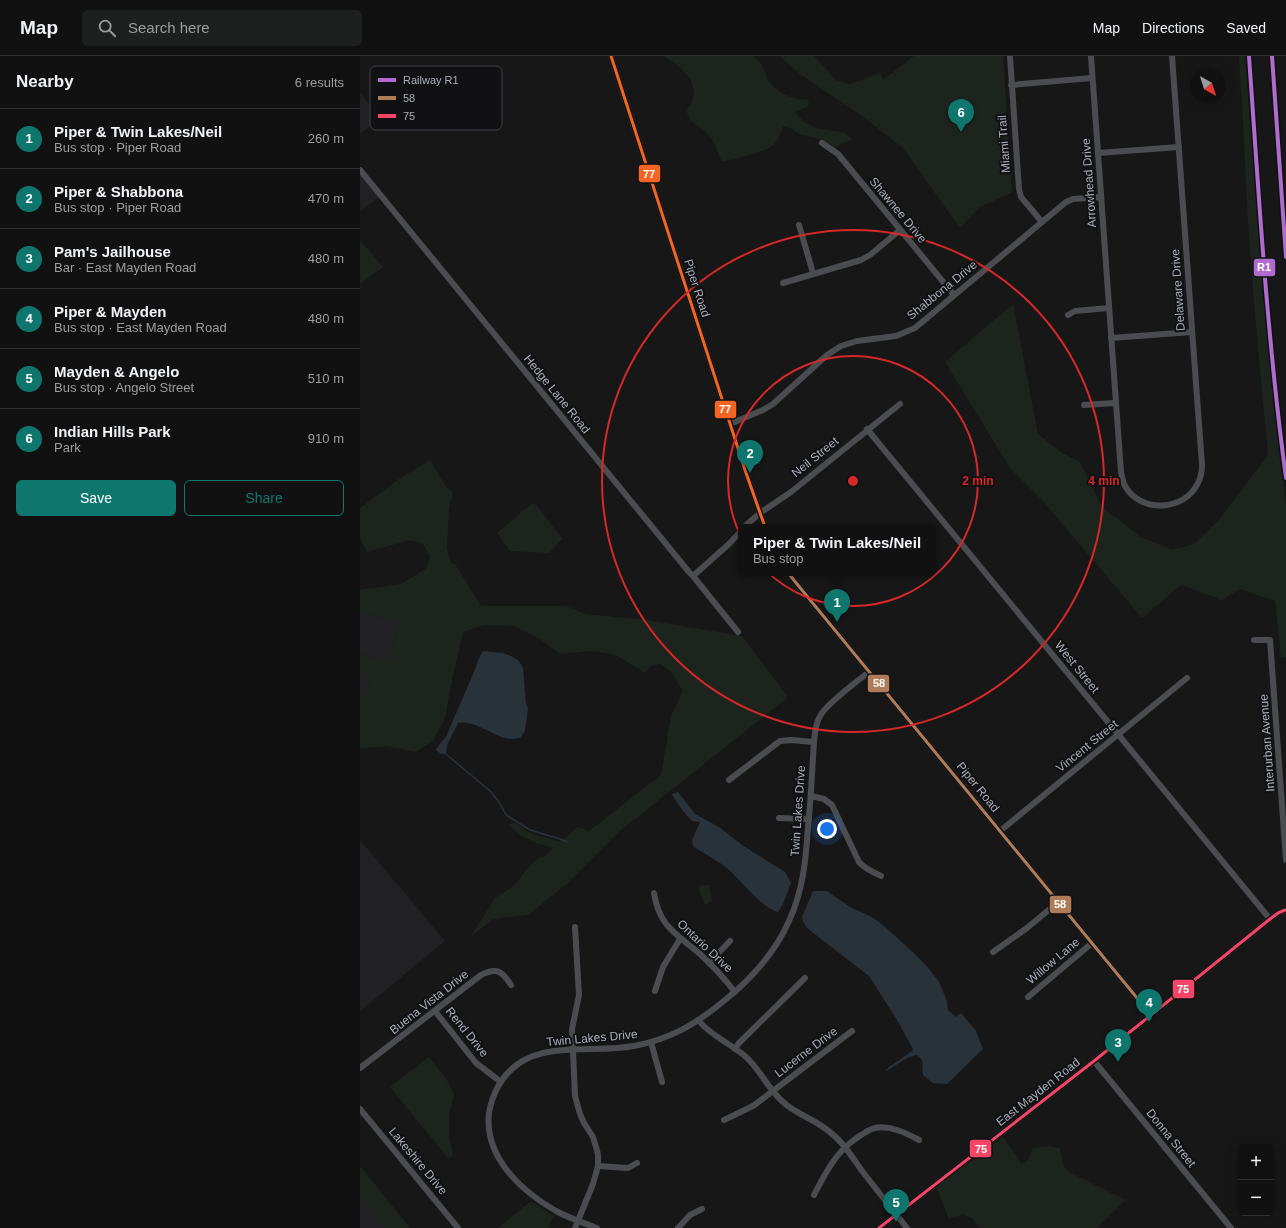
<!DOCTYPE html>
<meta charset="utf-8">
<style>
body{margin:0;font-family:Helvetica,sans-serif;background:#1e1f1f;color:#f1f3f6}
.controls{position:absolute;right:12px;bottom:12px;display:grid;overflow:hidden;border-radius:6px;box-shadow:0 4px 16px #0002}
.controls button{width:36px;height:36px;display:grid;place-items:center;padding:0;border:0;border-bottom:1px solid #303131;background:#111;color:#f1f3f6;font:20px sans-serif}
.compass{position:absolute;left:830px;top:12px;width:36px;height:36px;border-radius:50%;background:#111;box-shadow:0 4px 16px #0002;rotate:141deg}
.you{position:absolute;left:467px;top:773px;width:14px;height:14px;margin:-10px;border:3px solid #fff;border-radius:50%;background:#1a73e8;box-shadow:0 0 0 6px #1a73e833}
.badge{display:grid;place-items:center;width:26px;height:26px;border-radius:50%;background:#0f766e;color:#fff;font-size:13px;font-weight:700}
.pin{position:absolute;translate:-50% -33px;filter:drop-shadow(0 1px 2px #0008)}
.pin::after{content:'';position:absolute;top:21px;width:14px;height:12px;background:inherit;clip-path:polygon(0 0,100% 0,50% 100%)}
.popup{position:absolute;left:378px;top:468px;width:198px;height:52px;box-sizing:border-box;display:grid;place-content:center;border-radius:6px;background:#111;filter:drop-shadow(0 1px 3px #0005);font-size:13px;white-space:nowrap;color:#9c9d9f}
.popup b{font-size:15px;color:#f1f3f6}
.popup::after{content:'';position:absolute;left:50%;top:100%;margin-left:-8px;border:8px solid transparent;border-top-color:#111}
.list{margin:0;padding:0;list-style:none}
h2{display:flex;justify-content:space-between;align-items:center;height:52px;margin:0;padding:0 16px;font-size:17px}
h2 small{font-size:13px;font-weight:400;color:#9c9d9f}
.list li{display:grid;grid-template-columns:26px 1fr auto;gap:12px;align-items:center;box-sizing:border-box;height:60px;padding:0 16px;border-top:1px solid #303131}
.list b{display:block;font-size:15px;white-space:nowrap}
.list p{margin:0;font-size:13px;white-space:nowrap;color:#9c9d9f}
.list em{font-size:13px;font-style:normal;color:#9c9d9f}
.actions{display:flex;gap:8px;padding:12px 16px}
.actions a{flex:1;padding:9px 0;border:1px solid #0f766e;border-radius:6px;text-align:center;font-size:14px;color:#0f766e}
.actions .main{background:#0f766e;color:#fff}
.icon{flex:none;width:22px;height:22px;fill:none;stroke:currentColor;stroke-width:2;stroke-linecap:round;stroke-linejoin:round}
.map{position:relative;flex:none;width:926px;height:1172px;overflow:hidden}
header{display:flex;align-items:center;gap:24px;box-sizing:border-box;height:56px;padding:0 20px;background:#111;border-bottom:1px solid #303131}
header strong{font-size:19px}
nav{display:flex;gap:22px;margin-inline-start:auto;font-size:14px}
.search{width:280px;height:36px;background:#1e1f1f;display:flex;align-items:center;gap:10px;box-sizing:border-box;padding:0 14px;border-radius:6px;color:#9c9d9f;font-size:15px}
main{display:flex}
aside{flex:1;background:#111}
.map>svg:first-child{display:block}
.built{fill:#212123}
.green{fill:#1d241e}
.water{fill:#2a3239}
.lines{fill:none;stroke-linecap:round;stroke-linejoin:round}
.stream{stroke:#2a3239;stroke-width:1.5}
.minor{stroke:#4b4c50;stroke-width:6}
.rail-casing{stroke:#4b4c4f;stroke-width:3}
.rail{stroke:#111113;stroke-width:1.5;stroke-dasharray:4.5;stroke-linecap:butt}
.bus-1-casing{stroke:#111113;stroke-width:6}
.bus-2-casing{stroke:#111113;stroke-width:6}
.bus-3-casing{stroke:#111113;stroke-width:6}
.bus-1{stroke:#b07c57;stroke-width:3}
.bus-2{stroke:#f34667;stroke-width:3}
.bus-3{stroke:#f26522;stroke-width:3}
.rail-1-casing{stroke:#111113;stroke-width:7}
.rail-1{stroke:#b06ccc;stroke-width:4}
.ring{fill:none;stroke:#d62828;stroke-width:2}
.labels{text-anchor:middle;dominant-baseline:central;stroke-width:4;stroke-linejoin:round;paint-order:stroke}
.street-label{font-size:12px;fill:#a8adb8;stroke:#111113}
.key{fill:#111113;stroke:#3e4045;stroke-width:1}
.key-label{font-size:11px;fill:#a8adb8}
.centre{fill:#d62828;stroke:#111113;stroke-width:2}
.ring-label{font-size:12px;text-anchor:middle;font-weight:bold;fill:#d62828;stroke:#111113;stroke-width:4;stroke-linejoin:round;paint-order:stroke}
.line-badge{stroke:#111113;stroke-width:1.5}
.badge-label{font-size:11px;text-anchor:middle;font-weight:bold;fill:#fff}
</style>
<header>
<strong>Map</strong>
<div class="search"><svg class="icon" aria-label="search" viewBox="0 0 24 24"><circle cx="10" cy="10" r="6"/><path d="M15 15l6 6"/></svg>Search here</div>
<nav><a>Map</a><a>Directions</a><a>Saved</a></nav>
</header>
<main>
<aside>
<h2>Nearby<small>6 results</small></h2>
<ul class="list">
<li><span class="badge">1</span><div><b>Piper &amp; Twin Lakes/Neil</b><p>Bus stop · Piper Road</p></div><em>260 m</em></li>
<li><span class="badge">2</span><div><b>Piper &amp; Shabbona</b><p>Bus stop · Piper Road</p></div><em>470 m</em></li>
<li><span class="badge">3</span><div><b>Pam's Jailhouse</b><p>Bar · East Mayden Road</p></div><em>480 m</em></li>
<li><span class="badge">4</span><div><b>Piper &amp; Mayden</b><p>Bus stop · East Mayden Road</p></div><em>480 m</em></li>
<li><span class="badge">5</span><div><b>Mayden &amp; Angelo</b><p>Bus stop · Angelo Street</p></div><em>510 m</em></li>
<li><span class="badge">6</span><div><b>Indian Hills Park</b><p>Park</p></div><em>910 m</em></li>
</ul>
<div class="actions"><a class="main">Save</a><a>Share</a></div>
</aside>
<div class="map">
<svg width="926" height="1172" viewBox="0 0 926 1172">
<rect width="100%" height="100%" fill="#171717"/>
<g class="built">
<path d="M0 36 20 62 0 78Z"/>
<path d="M0 117 19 141 0 156Z"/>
<path d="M0 556 39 566 30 604 0 599Z"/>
<path d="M0 609 10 623 9 635 0 643Z"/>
<path d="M0 784 85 885 0 955Z"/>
<path d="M0 1129 37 1172H0Z"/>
</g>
<g class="green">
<path d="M303 0H393C399 5 403 8 405 15 406 18 406 21 408 24 416 36 434 45 447 43L449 47 447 51 435 56 444 66 456 72 485 77 492 84 481 88 476 92 463 84 440 78 428 71 423 70C421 76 419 84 413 89 405 97 374 103 362 106 358 96 354 84 346 76 340 70 331 68 328 59 325 53 330 50 332 45 341 26 318 8 303 0Z"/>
<path d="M420 0H454L476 24 490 28 520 17 523 24 554 0H643L652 136 619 152 600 172 543 92 502 60 440 18Z"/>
<path d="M879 0H885L893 106 919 394 926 451V601L921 602 915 545 880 533 862 544 821 529 782 562 683 445 650 412 585 306 653 248 678 378 702 397 720 406 742 451 781 481 812 494 834 488 859 464 908 399C901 321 893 244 888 166 885 111 883 55 879 0Z"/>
<path d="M0 184 23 211 0 228Z"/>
<path d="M70 404 87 432 93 436 89 452 87 492 91 507 95 508 121 550H207L225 558 280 563 382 580 428 641 260 775 208 827 168 859 134 863 111 880 135 842 155 829 166 814 178 802 184 801 193 792 176 787 159 778 148 768 156 767 170 777 200 786 217 771 229 775 301 719 311 660 323 635 311 616 301 608 292 609 285 617 256 599 232 595 200 598 180 583 154 570 124 569 103 576 91 629 85 662 73 685 55 696 27 690 0 692V643L9 635 10 623 0 609V599L30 604 39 566 0 556V534L41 528 67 512 70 500 63 488 50 484 7 496 0 482V452L39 423Z"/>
<path d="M171 448H176L202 483 189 497 150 495 137 477Z"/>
<path d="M341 829H347L349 830 352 845 345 849 338 832Z"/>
<path d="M69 1001 87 1024 94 1039 89 1059V1080L93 1100 88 1102 30 1031Z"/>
<path d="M643 1081 662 1108 668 1104 673 1092 689 1090 700 1092 703 1109 709 1116 765 1144 737 1172H620L613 1163 603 1158 589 1163 576 1131Z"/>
<path d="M0 1110 50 1172H27L0 1136Z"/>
<path d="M171 1145 194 1160 188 1172H138Z"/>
</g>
<g class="water">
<path d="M123 595 143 597 153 601 159 605 163 612 166 647 168 653 165 675 160 682C156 682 153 683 150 683 134 681 114 663 98 667L87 689 86 698H81L76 694C79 688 82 686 86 681 95 660 104 639 113 618 117 610 118 602 123 595Z"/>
<path d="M318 736 335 758 359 771 382 789 425 816 431 827 423 848 418 856C399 850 382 825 368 813 357 804 345 798 333 790L332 784 340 766C337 765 335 766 333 765 330 765 313 742 312 738Z"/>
<path d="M453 835H467L490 851 512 861 524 870 557 900 570 914 579 926 587 945 588 954 596 961 601 957 616 975 623 993 587 1028 573 1027 563 1019C561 1011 566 1003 556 999L547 1002 525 1016 529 1011 552 995 553 993 537 964 509 920 447 872 443 866 442 861Z"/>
</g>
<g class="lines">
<path class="stream" d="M86 698 130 735 139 746 146 759 170 774 200 783 208 786"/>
<g class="minor">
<path d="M251 0 385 414 405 471"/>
<path d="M650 0 659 133 661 141 682 166"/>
<path d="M731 0 761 416C762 421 763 426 765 430 781 458 825 455 838 427 841 421 842 415 842 409L812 0"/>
<path d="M651 29 732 22"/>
<path d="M462 87 478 98 594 239"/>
<path d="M738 97 819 91"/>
<path d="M0 114 329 516 333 520 378 576"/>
<path d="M439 169 453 217"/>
<path d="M423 227 501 204 510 199 540 174"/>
<path d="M708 259 715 255 748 252"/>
<path d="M751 282 832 276"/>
<path d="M724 349 755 347"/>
<path d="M370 368 403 354 413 348 467 299 481 290 497 285 536 280 555 272 706 146 713 143 741 141"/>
<path d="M507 373 910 863"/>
<path d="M384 471 400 457 431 436 540 348"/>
<path d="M428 517 791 959"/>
<path d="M333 520 370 487 381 475"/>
<path d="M894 584H910L926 804"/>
<path d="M369 724 420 685 431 684 454 686"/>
<path d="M451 740 464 743 472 749 499 806C505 813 513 816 521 820"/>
<path d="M419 762 449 763"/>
<path d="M640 775 827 622"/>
<path d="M294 837C299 870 316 878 339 897 352 909 364 922 375 936"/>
<path d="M633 896 667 872 698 846"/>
<path d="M349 907 370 885"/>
<path d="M295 935 303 911 320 883"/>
<path d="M668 941 732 887"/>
<path d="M75 955 116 1007 141 1026"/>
<path d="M339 965C351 980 370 987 385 1000 400 1013 408 1033 423 1046 437 1059 457 1064 471 1077 484 1087 493 1102 502 1115 517 1134 532 1153 547 1172"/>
<path d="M291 986 302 1026"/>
<path d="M375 993 379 987 445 922"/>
<path d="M734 1005 871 1172"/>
<path d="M0 1012 121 919C137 911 142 915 151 929"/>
<path d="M0 1053 98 1172"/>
<path d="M364 1064 393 1050 492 975"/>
<path d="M238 1110 268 1112 277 1107"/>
<path d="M454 1139C463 1122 473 1101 489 1088 492 1085 497 1082 501 1079 506 1076 510 1073 515 1072 530 1069 546 1077 559 1084"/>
<path d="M215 1172 233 1128 238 1110V1098L233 1081 224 1067 220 1058 215 1040 212 973 219 939 215 871"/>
<path d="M237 1172C223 1167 209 1162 196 1155 161 1135 124 1101 129 1057 132 1038 142 1019 158 1008 188 986 238 997 274 990 311 983 336 968 365 944 392 922 415 897 429 865 443 835 446 803 448 771 451 743 452 715 454 686 455 676 456 665 462 657 472 644 496 626 509 616"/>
<path d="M318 1172 330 1159 342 1153"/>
<path d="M519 1172 734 1005 910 863 918 857 926 854"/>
</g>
<defs>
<path id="rail" d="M912 0 926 201"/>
</defs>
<use href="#rail" class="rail-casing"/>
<use href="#rail" class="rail"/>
<defs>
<path id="bus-1" d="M428 517 791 959"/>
<path id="bus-2" d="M519 1172 734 1005 910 863 918 857 925 854"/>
<path id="bus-3" d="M251 0 385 414 405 471"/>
</defs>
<use href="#bus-1" class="bus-1-casing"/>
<use href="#bus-2" class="bus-2-casing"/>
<use href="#bus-3" class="bus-3-casing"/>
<use href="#bus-1" class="bus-1"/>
<use href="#bus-2" class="bus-2"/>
<use href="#bus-3" class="bus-3"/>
<defs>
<g id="rail-1">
<path d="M889 0C899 141 907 282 926 422"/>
<path d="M912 0 926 201"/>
</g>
</defs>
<use href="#rail-1" class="rail-1-casing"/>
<use href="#rail-1" class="rail-1"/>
</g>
<g class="ring">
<circle cx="493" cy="425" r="125"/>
<circle cx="493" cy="425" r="251"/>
</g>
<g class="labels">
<g class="street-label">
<text transform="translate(644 88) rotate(-94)">Miami Trail</text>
<text transform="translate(729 127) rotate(-94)">Arrowhead Drive</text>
<text transform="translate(538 154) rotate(50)">Shawnee Drive</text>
<text transform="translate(337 232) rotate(72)">Piper Road</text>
<text transform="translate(582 234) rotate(-39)">Shabbona Drive</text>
<text transform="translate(818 234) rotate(-94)">Delaware Drive</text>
<text transform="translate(197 338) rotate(51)">Hedge Lane Road</text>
<text transform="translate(455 401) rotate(-39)">Neil Street</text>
<text transform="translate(717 611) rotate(51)">West Street</text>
<text transform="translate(907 687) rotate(-94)">Interurban Avenue</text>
<text transform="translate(727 690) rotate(-39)">Vincent Street</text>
<text transform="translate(618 731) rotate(51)">Piper Road</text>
<text transform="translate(438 755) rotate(-86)">Twin Lakes Drive</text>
<text transform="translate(345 890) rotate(43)">Ontario Drive</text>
<text transform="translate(693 905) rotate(-40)">Willow Lane</text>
<text transform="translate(69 946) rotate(-38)">Buena Vista Drive</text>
<text transform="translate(107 976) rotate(51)">Rend Drive</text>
<text transform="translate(232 982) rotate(-5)">Twin Lakes Drive</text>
<text transform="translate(446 996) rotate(-37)">Lucerne Drive</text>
<text transform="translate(678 1036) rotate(-38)">East Mayden Road</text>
<text transform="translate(811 1082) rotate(51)">Donna Street</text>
<text transform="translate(58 1105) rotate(50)">Lakeshire Drive</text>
</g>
</g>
<rect x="10" y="10" width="132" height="64" rx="6" class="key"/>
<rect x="18" y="22" width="18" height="4" fill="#b06ccc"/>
<rect x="18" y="40" width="18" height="4" fill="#b07c57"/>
<rect x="18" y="58" width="18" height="4" fill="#f34667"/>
<g class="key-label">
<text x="43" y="28">Railway R1</text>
<text x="43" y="46">58</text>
<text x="43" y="64">75</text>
</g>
<circle cx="493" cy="425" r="6" class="centre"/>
<g class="ring-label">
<text x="618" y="429">2 min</text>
<text x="744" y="429">4 min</text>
</g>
<g class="line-badge">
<rect x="278" y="108" width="23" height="19" rx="4" fill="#f26522"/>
<rect x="893" y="202" width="23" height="19" rx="4" fill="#b06ccc"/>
<rect x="354" y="344" width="23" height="19" rx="4" fill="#f26522"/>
<rect x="507" y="618" width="23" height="19" rx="4" fill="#b07c57"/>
<rect x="689" y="839" width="23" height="19" rx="4" fill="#b07c57"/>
<rect x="812" y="923" width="23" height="20" rx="4" fill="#f34667"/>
<rect x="609" y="1083" width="23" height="19" rx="4" fill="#f34667"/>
</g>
<g class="badge-label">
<text x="289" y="122">77</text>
<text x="904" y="215">R1</text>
<text x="365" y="357">77</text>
<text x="519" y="631">58</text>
<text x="700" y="852">58</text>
<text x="823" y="937">75</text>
<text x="621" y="1097">75</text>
</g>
</svg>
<div class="controls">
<button>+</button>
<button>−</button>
</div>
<svg class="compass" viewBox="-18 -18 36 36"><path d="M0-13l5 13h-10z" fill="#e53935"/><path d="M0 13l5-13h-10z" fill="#9c9d9f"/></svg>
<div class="you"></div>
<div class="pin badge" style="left:477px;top:566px">1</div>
<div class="popup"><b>Piper &amp; Twin Lakes/Neil</b>Bus stop</div>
<div class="pin badge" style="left:390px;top:417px">2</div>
<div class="pin badge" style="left:758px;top:1006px">3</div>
<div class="pin badge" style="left:789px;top:966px">4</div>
<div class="pin badge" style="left:536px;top:1166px">5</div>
<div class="pin badge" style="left:601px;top:76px">6</div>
</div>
</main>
